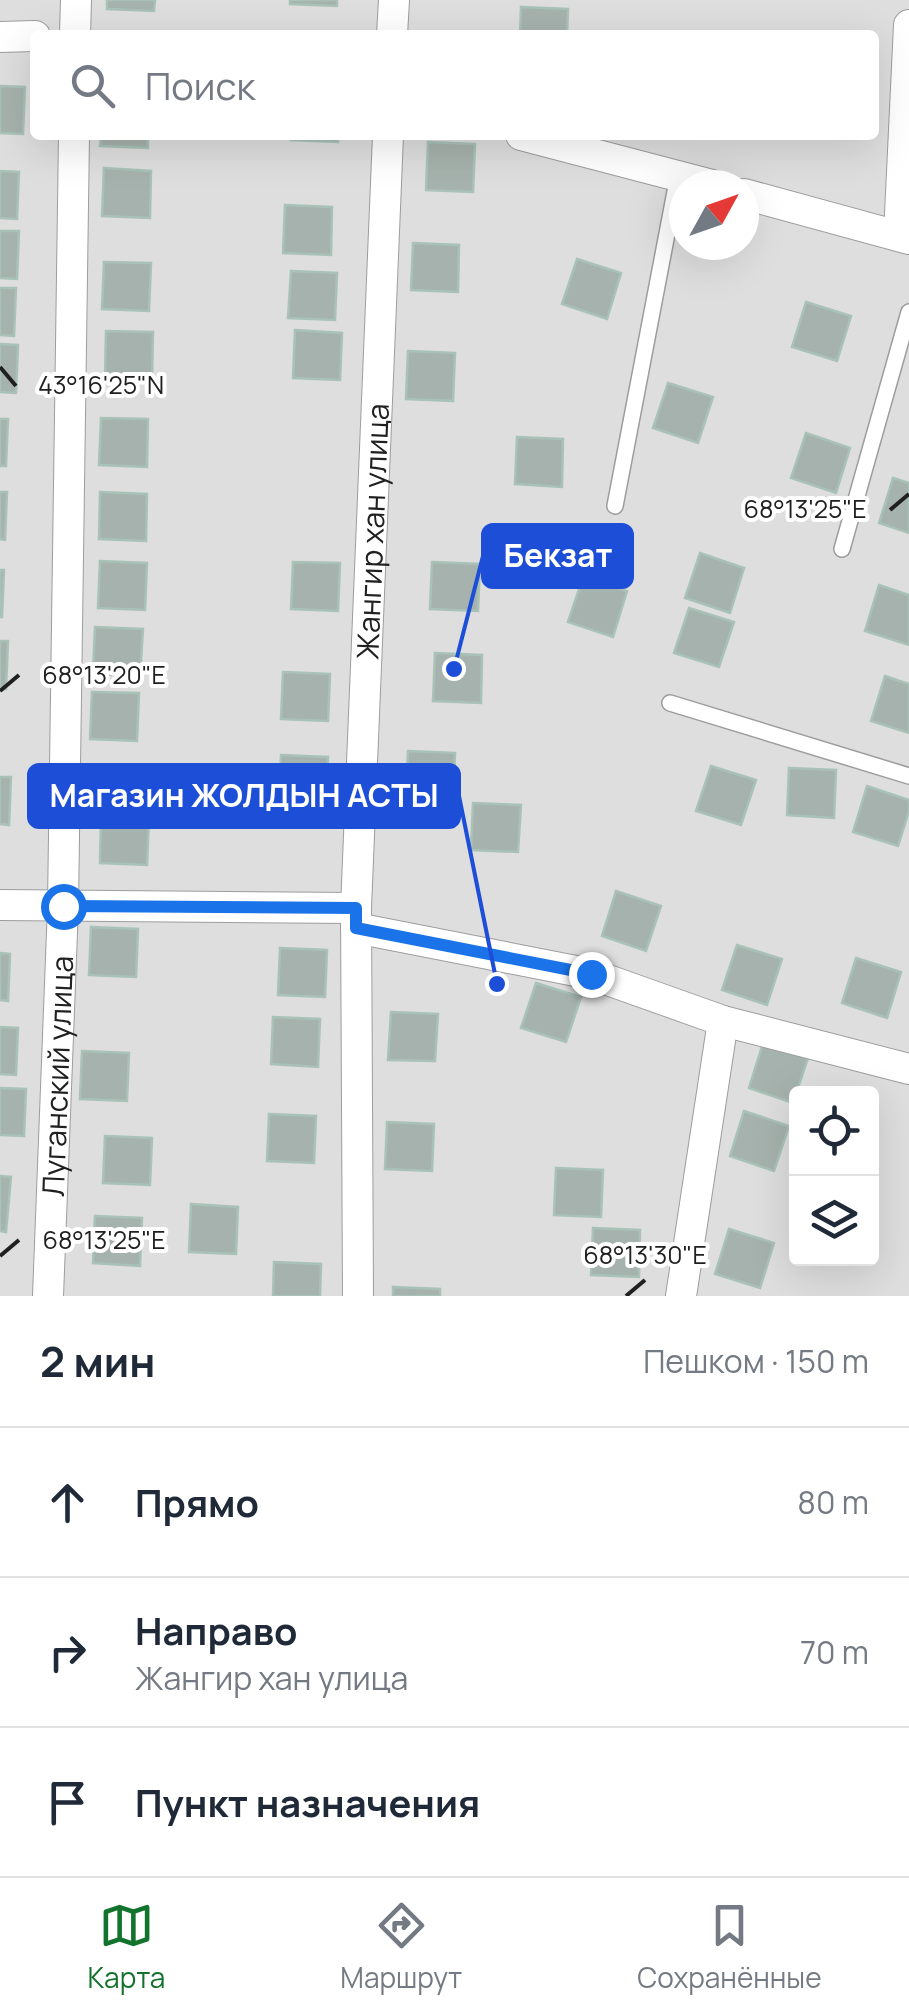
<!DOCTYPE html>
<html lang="ru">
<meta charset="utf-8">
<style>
body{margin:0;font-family:Manrope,sans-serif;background:#f6f6f7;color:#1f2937}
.controls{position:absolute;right:30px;bottom:30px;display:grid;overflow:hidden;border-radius:10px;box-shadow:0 10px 40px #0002}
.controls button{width:90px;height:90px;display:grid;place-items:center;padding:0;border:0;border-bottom:2px solid #e0e1e3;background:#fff;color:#1f2937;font:50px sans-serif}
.compass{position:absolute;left:669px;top:170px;width:90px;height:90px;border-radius:50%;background:#fff;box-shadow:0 10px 40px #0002;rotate:50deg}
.stop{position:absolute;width:30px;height:30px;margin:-22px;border:8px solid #1a73e8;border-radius:50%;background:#fff}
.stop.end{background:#1a73e8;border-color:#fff;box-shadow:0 2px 10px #0008}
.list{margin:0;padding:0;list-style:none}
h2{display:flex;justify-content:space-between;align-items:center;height:130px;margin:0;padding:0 40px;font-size:42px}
h2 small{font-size:32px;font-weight:400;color:#747a83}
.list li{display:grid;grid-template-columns:65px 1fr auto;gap:30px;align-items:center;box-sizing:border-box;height:150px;padding:0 40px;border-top:2px solid #e0e1e3}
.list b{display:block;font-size:38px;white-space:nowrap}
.list p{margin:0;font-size:32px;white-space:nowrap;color:#747a83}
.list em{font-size:32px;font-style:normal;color:#747a83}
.icon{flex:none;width:55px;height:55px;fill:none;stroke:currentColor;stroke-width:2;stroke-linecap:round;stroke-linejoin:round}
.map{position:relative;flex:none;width:909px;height:1296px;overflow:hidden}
.search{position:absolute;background:#fff;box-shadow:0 10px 40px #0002;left:30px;right:30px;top:30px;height:110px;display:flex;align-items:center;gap:25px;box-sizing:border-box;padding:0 35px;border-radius:10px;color:#747a83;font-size:38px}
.sheet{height:580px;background:#fff}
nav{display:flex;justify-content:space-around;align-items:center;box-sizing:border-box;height:140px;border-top:2px solid #e0e1e3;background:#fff;font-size:28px;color:#747a83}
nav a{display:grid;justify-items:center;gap:5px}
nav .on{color:#12732c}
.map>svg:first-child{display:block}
.residential{fill:#dddedd;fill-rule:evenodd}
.building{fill:#a6b2ad;stroke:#a9c2b8;stroke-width:2.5}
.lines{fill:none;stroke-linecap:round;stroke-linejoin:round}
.lane-casing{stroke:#9d9d9d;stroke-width:18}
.street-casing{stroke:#9d9d9d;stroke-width:32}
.lane{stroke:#fff;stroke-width:15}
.street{stroke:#fff;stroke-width:30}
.route{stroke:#1a73e8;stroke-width:12}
.ticks{fill:none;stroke:#202020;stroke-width:4}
.labels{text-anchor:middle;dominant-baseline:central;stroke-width:8;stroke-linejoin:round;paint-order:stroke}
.street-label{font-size:30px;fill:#202020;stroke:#fff}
.ticks-label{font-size:25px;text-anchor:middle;fill:#202020;stroke:#fff;stroke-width:8;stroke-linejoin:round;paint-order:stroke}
.leader{fill:none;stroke:#1d4ed8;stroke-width:4}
.callout-dot{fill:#1d4ed8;stroke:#fff;stroke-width:4}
.callout{fill:#1d4ed8;stroke:#1d4ed8;stroke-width:4}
.callout-label{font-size:32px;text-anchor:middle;font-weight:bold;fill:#fff}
</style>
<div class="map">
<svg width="909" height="1296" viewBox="0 0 909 1296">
<rect width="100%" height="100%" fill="#e7f1ef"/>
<path class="residential" d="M0 0H909V1296H0ZM35 35H874V135H35ZM684 185H744V245H684ZM796 1094H872V1258H796Z"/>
<g class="building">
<path d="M107 0H155L154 11 107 9Z"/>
<path d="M290 0H337V6L290 4Z"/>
<path d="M521 7 568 9 567 35H520Z"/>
<path d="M0 86 25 87 23 134 0 133Z"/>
<path d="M101 135H148V148L100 146Z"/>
<path d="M291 135H338V142L291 140Z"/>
<path d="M428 142 475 144 473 192 426 190Z"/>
<path d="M104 168 151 171 150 218 102 216Z"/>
<path d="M0 171 19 172 17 219 0 218Z"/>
<path d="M285 205 332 207 331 255 283 253Z"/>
<path d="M0 231H19L17 279 0 278Z"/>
<path d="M413 243 459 245 458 292 411 290Z"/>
<path d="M577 259 621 273 607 319 562 304Z"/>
<path d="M104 262 151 263 149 311 102 309Z"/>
<path d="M291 271 337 273 335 320 288 318Z"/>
<path d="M0 288H16L14 336 0 335Z"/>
<path d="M806 302 851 316 837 361 792 347Z"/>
<path d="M295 330 342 333 340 380 293 378Z"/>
<path d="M106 331 153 332 152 380 105 378Z"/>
<path d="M0 344 18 345 16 393 0 392Z"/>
<path d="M408 351 455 353 453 401 406 399Z"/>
<path d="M668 383 713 397 698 443 653 428Z"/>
<path d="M101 418 148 419 147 467 99 465Z"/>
<path d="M0 419H8L6 466H0Z"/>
<path d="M806 433 850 448 836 493 791 478Z"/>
<path d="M517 437 563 439 562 487 515 484Z"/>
<path d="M893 478 909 483V533L879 523Z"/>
<path d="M0 492H7L5 540 0 539Z"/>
<path d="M100 492 147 494 146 541 99 539Z"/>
<path d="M700 553 744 568 730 613 685 598Z"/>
<path d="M100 561 147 563 145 610 98 608Z"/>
<path d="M293 562 340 563 338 611 291 609Z"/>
<path d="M432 562 480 564 478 611 430 609Z"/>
<path d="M0 570H4L2 617H0Z"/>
<path d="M583 577 627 591 613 637 568 622Z"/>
<path d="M879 585 909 595V645L865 631Z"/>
<path d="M689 608 734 622 719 667 674 653Z"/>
<path d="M95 627 143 629 140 676 93 674Z"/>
<path d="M0 641H8L6 689 0 688Z"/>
<path d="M435 653 482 655 481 703 433 701Z"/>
<path d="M283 672 330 674 328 721 281 719Z"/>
<path d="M885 676 909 684V733L871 721Z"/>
<path d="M92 692 139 693 137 741 90 739Z"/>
<path d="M408 751 455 753 453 800 406 798Z"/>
<path d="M281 755 328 757 326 804 279 802Z"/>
<path d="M711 766 756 780 741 825 696 811Z"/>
<path d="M789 768 836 770 834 818 787 815Z"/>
<path d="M0 777H11L9 825 0 824Z"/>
<path d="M867 786 909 800V811L898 846 853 832Z"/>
<path d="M473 803 521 805 518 852 471 850Z"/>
<path d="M101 816 149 818 147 865 100 863Z"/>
<path d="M616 891 661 906 646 951 602 936Z"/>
<path d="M91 927 138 929 136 977 89 975Z"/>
<path d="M737 945 782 959 767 1005 722 990Z"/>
<path d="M280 948 327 950 325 997 278 995Z"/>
<path d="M0 953 10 954 8 1001 0 1000Z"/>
<path d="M856 958 901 972 887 1018 842 1003Z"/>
<path d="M536 983 581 997 566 1042 521 1028Z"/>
<path d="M391 1012 438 1014 435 1061 388 1060Z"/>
<path d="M273 1017 320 1019 318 1067 271 1064Z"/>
<path d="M0 1027 18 1028 16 1075 0 1074Z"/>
<path d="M763 1043 808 1058 793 1103 749 1088Z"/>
<path d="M82 1051 129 1053 127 1101 80 1099Z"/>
<path d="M0 1088 26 1089 24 1136 0 1135Z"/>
<path d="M744 1111 789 1126 774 1171 730 1156Z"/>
<path d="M269 1114 316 1116 314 1163 267 1161Z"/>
<path d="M387 1122 434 1124 432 1171 385 1169Z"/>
<path d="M105 1136 152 1138 150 1185 103 1183Z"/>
<path d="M556 1168 603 1170 601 1217 554 1215Z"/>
<path d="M0 1176 11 1177 6 1232 0 1231Z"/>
<path d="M191 1204 238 1207 236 1254 189 1252Z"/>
<path d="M95 1216 142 1218 140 1266 93 1263Z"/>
<path d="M593 1228 640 1230 639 1277 591 1275Z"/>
<path d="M729 1229 774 1243 760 1288 715 1274Z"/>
<path d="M274 1262 321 1264 320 1296H273Z"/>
<path d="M393 1287 440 1289V1296H393Z"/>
</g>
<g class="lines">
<defs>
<g id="lane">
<path d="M615 506 678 176"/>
<path d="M842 549 909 312"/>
<path d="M670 703 909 776"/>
</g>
<g id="street">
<path d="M75 35 76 0"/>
<path d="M392 35 394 0"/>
<path d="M0 37 35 36"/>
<path d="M521 135 712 185"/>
<path d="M744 194 909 239"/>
<path d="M899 235 909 25"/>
<path d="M0 905 356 908"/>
<path d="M356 928 591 974 723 1021 909 1069"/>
<path id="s1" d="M48 1296 63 906 74 135"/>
<path id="s2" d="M358 1296 356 908 388 135"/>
<path d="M681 1296 723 1021"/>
</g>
</defs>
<use href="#lane" class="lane-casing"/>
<use href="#street" class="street-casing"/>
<use href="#lane" class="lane"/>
<use href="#street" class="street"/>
</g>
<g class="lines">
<path class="route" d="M63 906 356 908V928L591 974"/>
</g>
<path class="ticks" d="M0 367 16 386M890 510 909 494M0 691 19 675M0 1256 19 1240M626 1296 645 1280"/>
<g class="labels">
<g class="street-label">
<text stroke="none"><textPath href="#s2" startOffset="765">Жангир хан улица</textPath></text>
<text stroke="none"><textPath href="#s1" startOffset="220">Луганский улица</textPath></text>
</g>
</g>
<g class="ticks-label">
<text x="101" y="394">43°16'25"N</text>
<text x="805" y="518">68°13'25"E</text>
<text x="104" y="684">68°13'20"E</text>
<text x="104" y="1249">68°13'25"E</text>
<text x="645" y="1264">68°13'30"E</text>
</g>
<path class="leader" d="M454 669L483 556M497 984L459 796"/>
<g class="callout-dot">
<circle cx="454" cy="669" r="10"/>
<circle cx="497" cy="984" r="10"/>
</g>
<g class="callout">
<rect x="483" y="525" width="149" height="62" rx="10"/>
<rect x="29" y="765" width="430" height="62" rx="10"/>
</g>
<g class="callout-label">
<text x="558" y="567">Бекзат</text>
<text x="244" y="807">Магазин ЖОЛДЫН АСТЫ</text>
</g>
</svg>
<div class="controls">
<button><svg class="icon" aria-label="locate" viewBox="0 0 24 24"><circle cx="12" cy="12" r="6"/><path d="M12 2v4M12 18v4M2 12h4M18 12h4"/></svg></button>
<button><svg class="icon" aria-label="layers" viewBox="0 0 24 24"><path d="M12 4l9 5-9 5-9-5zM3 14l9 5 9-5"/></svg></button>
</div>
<svg class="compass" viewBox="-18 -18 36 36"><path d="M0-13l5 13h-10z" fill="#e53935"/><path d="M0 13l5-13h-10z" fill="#747a83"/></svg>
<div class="stop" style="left:63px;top:906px"></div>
<div class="stop end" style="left:591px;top:974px"></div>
<div class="search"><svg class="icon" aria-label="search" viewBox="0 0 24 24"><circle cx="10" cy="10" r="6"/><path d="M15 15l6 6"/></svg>Поиск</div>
</div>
<section class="sheet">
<h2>2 мин<small>Пешком · 150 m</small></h2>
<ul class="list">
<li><svg class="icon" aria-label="ahead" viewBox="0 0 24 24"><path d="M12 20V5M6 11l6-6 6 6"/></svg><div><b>Прямо</b></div><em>80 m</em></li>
<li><svg class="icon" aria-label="right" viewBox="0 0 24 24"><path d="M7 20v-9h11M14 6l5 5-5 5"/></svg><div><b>Направо</b><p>Жангир хан улица</p></div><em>70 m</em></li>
<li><svg class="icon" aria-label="arrive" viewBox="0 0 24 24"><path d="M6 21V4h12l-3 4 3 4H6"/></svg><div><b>Пункт назначения</b></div></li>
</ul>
</section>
<nav>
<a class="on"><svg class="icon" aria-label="map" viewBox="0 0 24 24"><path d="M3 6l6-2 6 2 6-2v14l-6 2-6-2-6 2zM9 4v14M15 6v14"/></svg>Карта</a>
<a><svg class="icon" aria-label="directions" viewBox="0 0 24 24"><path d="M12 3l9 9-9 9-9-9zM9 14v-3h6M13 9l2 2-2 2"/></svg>Маршрут</a>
<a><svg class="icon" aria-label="saved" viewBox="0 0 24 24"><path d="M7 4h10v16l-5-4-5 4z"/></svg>Сохранённые</a>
</nav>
